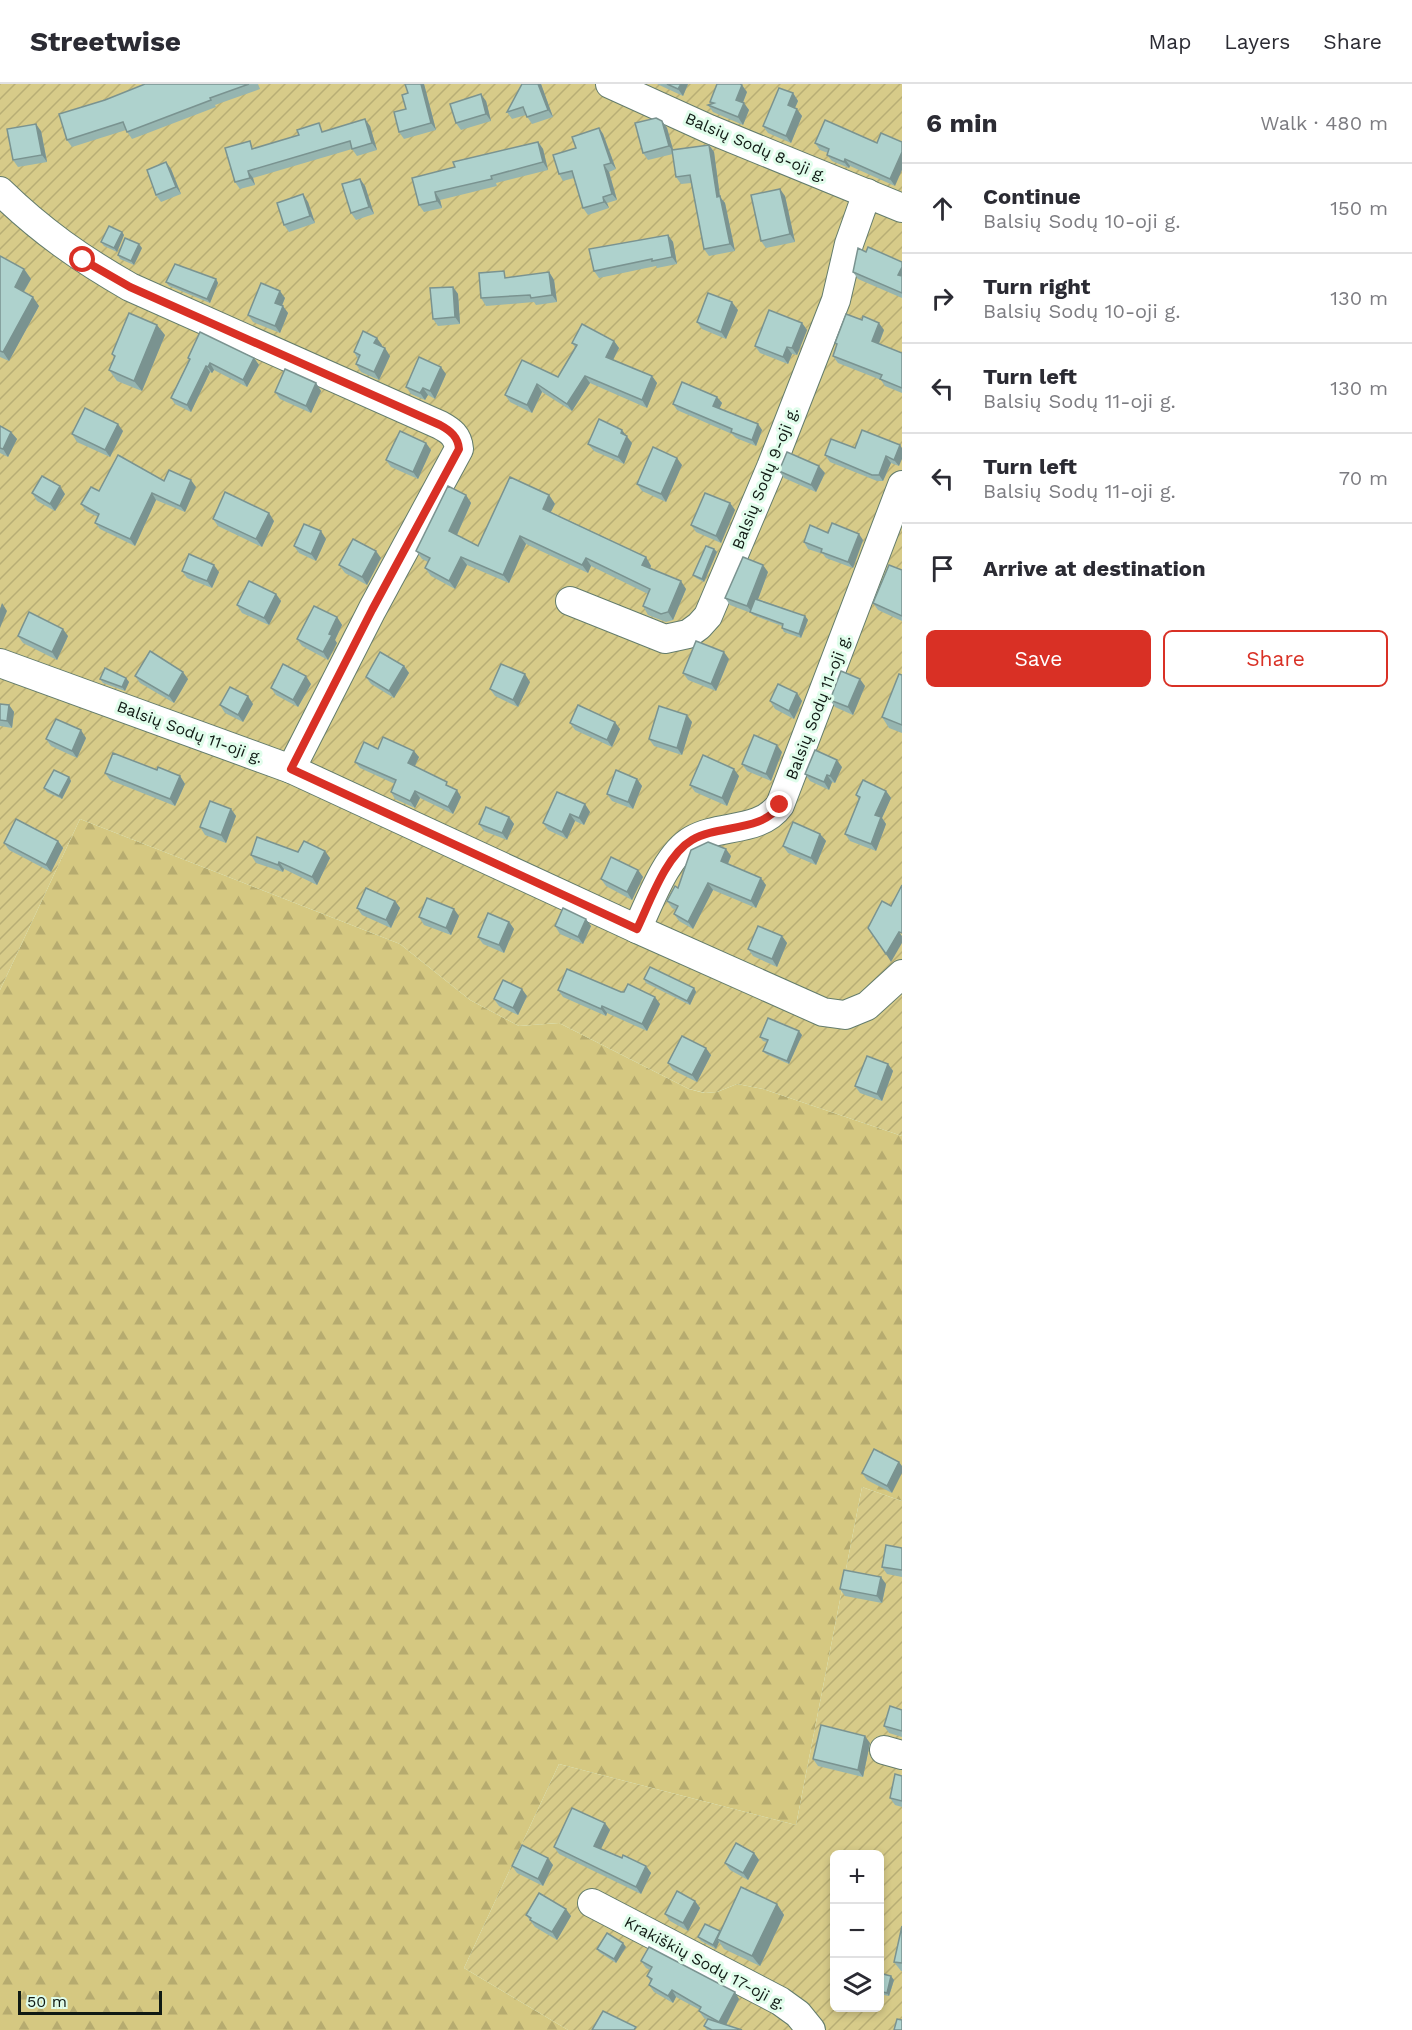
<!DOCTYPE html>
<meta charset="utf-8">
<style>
body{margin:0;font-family:"Work Sans",sans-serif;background:#f2f2f3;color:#2b2b33}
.controls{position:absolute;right:18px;bottom:18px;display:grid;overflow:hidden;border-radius:9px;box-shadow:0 3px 9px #0003}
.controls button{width:54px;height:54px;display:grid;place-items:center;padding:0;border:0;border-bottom:2px solid #e1e1e2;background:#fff;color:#2b2b33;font:30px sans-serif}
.scale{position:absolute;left:18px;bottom:15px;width:144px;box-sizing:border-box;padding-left:6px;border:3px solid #101a14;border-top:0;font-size:16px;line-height:21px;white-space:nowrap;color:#101a14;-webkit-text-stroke:4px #e0fdeb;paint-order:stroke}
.stop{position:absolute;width:18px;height:18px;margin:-14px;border:4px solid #d93025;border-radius:50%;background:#fff}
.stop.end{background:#d93025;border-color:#fff;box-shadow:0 2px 6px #0008}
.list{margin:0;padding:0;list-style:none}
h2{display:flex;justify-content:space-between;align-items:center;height:78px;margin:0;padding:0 24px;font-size:26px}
h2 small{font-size:20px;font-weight:400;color:#7c7c81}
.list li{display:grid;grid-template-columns:39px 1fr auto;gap:18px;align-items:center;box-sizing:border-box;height:90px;padding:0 24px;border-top:2px solid #e1e1e2}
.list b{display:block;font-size:22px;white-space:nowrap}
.list p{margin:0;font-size:20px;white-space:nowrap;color:#7c7c81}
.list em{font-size:20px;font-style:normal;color:#7c7c81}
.actions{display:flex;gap:12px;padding:18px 24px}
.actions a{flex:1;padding:14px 0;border:2px solid #d93025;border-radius:9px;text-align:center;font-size:21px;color:#d93025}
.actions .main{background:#d93025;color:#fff}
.icon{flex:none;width:33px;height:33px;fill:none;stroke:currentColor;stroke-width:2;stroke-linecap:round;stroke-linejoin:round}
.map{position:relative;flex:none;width:902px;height:1946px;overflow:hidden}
header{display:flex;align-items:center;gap:36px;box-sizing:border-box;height:84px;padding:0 30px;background:#fff;border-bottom:2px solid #e1e1e2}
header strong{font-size:28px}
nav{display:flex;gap:33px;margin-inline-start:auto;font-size:21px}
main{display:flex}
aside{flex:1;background:#fff}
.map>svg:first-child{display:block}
.forest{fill:url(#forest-firs)}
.garden{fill:url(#garden-furrows);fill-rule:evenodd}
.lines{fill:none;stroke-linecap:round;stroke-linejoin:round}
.minor-casing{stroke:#637c6c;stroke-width:30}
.minor{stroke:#fff;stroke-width:28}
.wall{fill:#96b5b0}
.shaded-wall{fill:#7a9390}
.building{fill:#aed2cd;stroke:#7a9390;stroke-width:1.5}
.route{stroke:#d93025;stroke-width:8}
.labels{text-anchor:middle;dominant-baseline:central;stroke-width:6;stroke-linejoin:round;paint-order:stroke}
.street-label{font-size:16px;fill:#101a14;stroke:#e0fdeb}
</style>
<header>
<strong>Streetwise</strong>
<nav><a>Map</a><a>Layers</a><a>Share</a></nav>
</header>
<main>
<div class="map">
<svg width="902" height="1946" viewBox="0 0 902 1946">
<defs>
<pattern id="forest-firs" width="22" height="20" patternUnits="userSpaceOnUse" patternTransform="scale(1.5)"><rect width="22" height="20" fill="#d5c881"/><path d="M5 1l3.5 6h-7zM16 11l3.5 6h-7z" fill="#b6ab6f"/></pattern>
<pattern id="garden-furrows" width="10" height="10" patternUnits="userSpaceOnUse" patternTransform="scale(1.5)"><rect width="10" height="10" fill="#d7cb89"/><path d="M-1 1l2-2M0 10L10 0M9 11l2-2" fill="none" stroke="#b8ae75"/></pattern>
</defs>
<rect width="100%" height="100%" fill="#e0fdeb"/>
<path class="forest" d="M80 735 400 860 470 916 519 942 559 939 689 1005 704 1009 717 1008 737 1000 763 1005 902 1052V1417L862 1403 796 1741 559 1680 464 1884 568 1946H0V906Z"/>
<g class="garden">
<path d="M0 0H902V1052L763 1005 737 1000 717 1008 705 1009 689 1005 559 939 519 942 470 916 400 860 80 735 0 906Z"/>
<path d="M862 1403 902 1417V1946H568L464 1884 559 1680 796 1741ZM834 1770H880V1924H834Z"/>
</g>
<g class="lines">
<defs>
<g id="minor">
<path d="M610 0 709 45 902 124"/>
<path d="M0 107C41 147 81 175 130 203L440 341C451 347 458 352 459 365L372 526 291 685"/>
<path d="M570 517 665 555 688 550 699 542 708 532 771 383 836 216 849 160 867 109"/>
<path d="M0 579 291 685 637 845C650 818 666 771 692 756 719 740 760 749 780 721L902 401"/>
<path d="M637 845 823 928 845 931 867 922 902 890"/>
<path d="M884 1666 902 1671"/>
<path d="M592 1819 780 1917 798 1930 811 1946"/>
</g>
</defs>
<use href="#minor" class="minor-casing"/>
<use href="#minor" class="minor"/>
</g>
<g class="wall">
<path d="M145 0H258L260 5 215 21 216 23 132 55 126 46 72 63 67 56 105 16Z"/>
<path d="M405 0H424L436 46 404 55 399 48 406 25 408 9Z"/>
<path d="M541 0 553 33 532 40 526 31 512 35 507 28Z"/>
<path d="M657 0H688L683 12Z"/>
<path d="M747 8 743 19 749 26 743 41 713 28 708 21 711 20 710 18Z"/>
<path d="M793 9 798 17 795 24 802 32 791 59 768 49 763 42Z"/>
<path d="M486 17 491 37 461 46 456 39Z"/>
<path d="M662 37 667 44 673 66 709 61 714 68 720 113 725 119 735 167 709 172 704 165 691 99 681 100 676 93 673 70 648 76 643 69Z"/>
<path d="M370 42 377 66 357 72 352 65 253 94 255 101 240 105 235 98 255 64 324 47Z"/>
<path d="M599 44 603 50 616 85 609 88 617 116 607 119 609 124 588 131 583 124 574 94 563 97 559 90 576 64Z"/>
<path d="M41 47 47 78 18 83 13 76Z"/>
<path d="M538 58 543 65 548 86 496 99 497 102 440 116 442 124 424 128 419 121 455 83Z"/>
<path d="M815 59H877L895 102 850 82 849 84 832 77 827 71 828 69 820 66Z"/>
<path d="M166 78 171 85 181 110 161 118 156 111Z"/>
<path d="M360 95 365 102 374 130 356 136 351 129Z"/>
<path d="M785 112 795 158 766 164 761 157Z"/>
<path d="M308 118 315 139 289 148 284 141Z"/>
<path d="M122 148 124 151 117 168 104 162 101 158Z"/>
<path d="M668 151 673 158 677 180 657 184 656 182 599 194 594 187Z"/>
<path d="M142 164 134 181 120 175 118 171Z"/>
<path d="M866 168 902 178V214L858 195 853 188Z"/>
<path d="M0 172 24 185 31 195 24 208 39 222 9 277 0 273Z"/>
<path d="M549 188 554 196 557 218 536 221 534 218 486 222 481 214 509 194Z"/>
<path d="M216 195 218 199 210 219 169 202 166 198Z"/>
<path d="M453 203 458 210 460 240 438 242 433 235Z"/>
<path d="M285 214 282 222 288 229 280 249 253 238 248 231Z"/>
<path d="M738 226 726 255 702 245 697 238Z"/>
<path d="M802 239 807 246 797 271 792 270 788 280 760 269 755 262Z"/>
<path d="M884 246 879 260 902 269V309L885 302 881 296 838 279 833 272 837 262 835 259Z"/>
<path d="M165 251 142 307 117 297 109 286 114 274 112 270Z"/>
<path d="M614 257 619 264 613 276 652 292 657 299 647 324 590 299 572 327 542 308 532 329 510 318 505 311 558 293 575 263 572 259Z"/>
<path d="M382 261 381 263 390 272 379 296 361 288 356 280 358 275 354 268Z"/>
<path d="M188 274H254L259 281 247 303 214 286 212 289 210 288 191 328 175 320 171 314 189 276Z"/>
<path d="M446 290 435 315 428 311 425 316 411 310 406 303Z"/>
<path d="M316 299 321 307 311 329 280 315 275 308Z"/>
<path d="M717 313 722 319 719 324 758 340 762 346 756 362 736 354 732 350 677 326 673 320Z"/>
<path d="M0 342 11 348 17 355 8 373 0 369Z"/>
<path d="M123 347 110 373 77 358 72 350Z"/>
<path d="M426 359 431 366 418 395 391 383 386 376Z"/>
<path d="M632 359 624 380 594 367 588 360Z"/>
<path d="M900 361 899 382 891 379 883 397H877L830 378 825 371 855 364Z"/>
<path d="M682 381 666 418 642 407 637 400Z"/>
<path d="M779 387 825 389 816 408 784 394Z"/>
<path d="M164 397 196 403 185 428 156 416 135 462 100 445 95 439 98 433 86 427 81 420 99 407Z"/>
<path d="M32 409 65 410 55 427 37 417Z"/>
<path d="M466 411 471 419 457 451 478 462 549 411 555 420 551 428 646 473 651 482 650 484 686 505 673 536 666 538 648 531 643 522 648 510 591 482 588 489 526 460 509 499 467 481 455 505 431 492 425 484 428 478 422 475 416 467Z"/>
<path d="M730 419 735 426 721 459 696 448 691 441Z"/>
<path d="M213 435 274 437 262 463 218 442Z"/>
<path d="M326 455 316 477 299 469 294 462Z"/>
<path d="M863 456 853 484 826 474 823 470 808 465 804 458Z"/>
<path d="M714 465 717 468 704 498 696 494 693 491Z"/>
<path d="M381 474 367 501 345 489 339 481Z"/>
<path d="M902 486V537L878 526 873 519Z"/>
<path d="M182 487 219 488 212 504 187 494Z"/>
<path d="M768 488 758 515 805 532 808 536 801 554 784 548 782 544V542L753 531 751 529 730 521 725 514Z"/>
<path d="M276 510 281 517 269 541 242 529 237 521Z"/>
<path d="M337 533 342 541 335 556 337 559 328 576 302 562 297 555Z"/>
<path d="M18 552H68L57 576 23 559Z"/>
<path d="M729 575 716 607 688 596 683 589Z"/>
<path d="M404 582 409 589 394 614 371 600 366 593Z"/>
<path d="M902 591V649L889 644 882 633Z"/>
<path d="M135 592 188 595 174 619 140 599Z"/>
<path d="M126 594 129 598 125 607 103 599 100 595Z"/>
<path d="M530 598 518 623 495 612 490 605Z"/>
<path d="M311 600 298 623 276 611 271 604Z"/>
<path d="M865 602 853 631 835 623 830 616Z"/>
<path d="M797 609 802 617 794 635 775 625 770 617Z"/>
<path d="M0 620 9 621 14 628 12 644 0 642V644Z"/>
<path d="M253 620 243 638 225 629 220 621Z"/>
<path d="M692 638 682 671 654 662 649 655Z"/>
<path d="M570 639 620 645 612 663 575 646Z"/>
<path d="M86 654 77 674 51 662 46 655Z"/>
<path d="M378 665 419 673 415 682 451 703 461 713 453 730 420 714 415 724 395 715 391 708 395 700 360 684 355 678Z"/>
<path d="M782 668 771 697 747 687 742 680Z"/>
<path d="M842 683 835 699 832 698 829 706 810 697 805 690Z"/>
<path d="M157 686 180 692 185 700 175 722 110 696 105 689Z"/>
<path d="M739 692 727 722 695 708 690 701Z"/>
<path d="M69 693 71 697 62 715 47 708 44 704Z"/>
<path d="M637 695 642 702 633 725 612 717 607 710Z"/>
<path d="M886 707 891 714 882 734 886 740 876 767 850 757 845 750 859 716 856 711Z"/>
<path d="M585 720 590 728 584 741 575 737 567 755 548 746 543 739Z"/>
<path d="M231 725 236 732 226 759 205 751 200 743Z"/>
<path d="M509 733 514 740 507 756 484 747 479 740Z"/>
<path d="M820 750 826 757 816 781 788 769 783 762Z"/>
<path d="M58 757 63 764 51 788 9 766 4 759Z"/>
<path d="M298 768 330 774 317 801 284 785 283 788 256 779 251 771Z"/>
<path d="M731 772 728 780 766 801 756 824 713 806 693 845 679 837 674 830 676 826 672 824 667 817 678 804Z"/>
<path d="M638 786 643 793 632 816 606 802 601 795Z"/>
<path d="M395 817 400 824 391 844 362 831 357 824Z"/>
<path d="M459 832 451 851 424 841 419 833Z"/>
<path d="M509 838 514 845 504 869 483 860 478 853Z"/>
<path d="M555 842H591L583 860 560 850Z"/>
<path d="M782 852 787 859 777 883 753 872 748 865Z"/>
<path d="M644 895 694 904 696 908 690 921 646 899Z"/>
<path d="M558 906 621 908 660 920 647 947 607 929 606 932 563 913Z"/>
<path d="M527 912 518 931 499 922 494 915Z"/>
<path d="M802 951 789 980 766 970 763 967 767 958 763 957 760 953Z"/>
<path d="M711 971 697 998 673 986 668 979Z"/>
<path d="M888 980 893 987 882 1017 860 1009 855 1002Z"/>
<path d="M874 1365 892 1409 867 1396 862 1389Z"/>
<path d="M902 1464V1493L887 1490 882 1483Z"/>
<path d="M886 1500 882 1519 845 1512 840 1505Z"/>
<path d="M902 1626V1653L889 1649 884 1642Z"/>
<path d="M870 1659 863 1693 818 1682 813 1675Z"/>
<path d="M902 1692V1723L895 1721 890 1714Z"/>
<path d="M610 1746 601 1765 622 1774 646 1782 651 1789 641 1810 559 1770 554 1763Z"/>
<path d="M754 1769 759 1776 748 1796 730 1786 725 1779Z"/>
<path d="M553 1781 543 1802 517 1789 512 1782Z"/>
<path d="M695 1817 700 1824 688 1847 670 1837 665 1830Z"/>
<path d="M777 1820 784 1831 760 1882 724 1865 719 1858 716 1865 701 1857 698 1853 720 1847Z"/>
<path d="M526 1831 571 1832 557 1856 535 1843Z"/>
<path d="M902 1842V1887H901L894 1878Z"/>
<path d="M626 1863 616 1879 599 1868 597 1865Z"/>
<path d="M641 1877 739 1915 726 1941 742 1946H707L704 1942 707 1936 704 1934 699 1927 700 1926 676 1913 673 1919 654 1908 649 1901 651 1898 647 1892 650 1886 646 1884Z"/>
<path d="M879 1889 894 1896 889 1912 879 1910Z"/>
</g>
<g class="shaded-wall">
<path d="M421 0H424L436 46 431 39Z"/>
<path d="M538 0H541L553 33 548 26Z"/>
<path d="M681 0H688L683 12 678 5Z"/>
<path d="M742 1 747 8 741 23 736 16Z"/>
<path d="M793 9 798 17 793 28 788 21Z"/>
<path d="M481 10 486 17 491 37 486 30Z"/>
<path d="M744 19 749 26 743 41 738 33Z"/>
<path d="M797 25 802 32 791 59 786 52Z"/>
<path d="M365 35 370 42 377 66 372 59Z"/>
<path d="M662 37 667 44 674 69 669 62Z"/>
<path d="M36 40 41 47 47 78 42 71Z"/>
<path d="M599 44 603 50 616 85 611 79Z"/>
<path d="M538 58 543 65 548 86 543 78Z"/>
<path d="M709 61 714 68 720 113 725 119 735 167 730 160 717 113Z"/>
<path d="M902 68V86L895 102 890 95Z"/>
<path d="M845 75 850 82 849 84 844 78Z"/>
<path d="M166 78 171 85 181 110 176 103Z"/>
<path d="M604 81 609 88 617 116 612 110Z"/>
<path d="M248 87 253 94 255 101 250 94Z"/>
<path d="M360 95 365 102 374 130 369 123Z"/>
<path d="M780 105 785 112 795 158 790 150Z"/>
<path d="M435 108 440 116 442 124 437 117Z"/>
<path d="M303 110 308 118 315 139 310 132Z"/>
<path d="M603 113 607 119 609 124 604 118Z"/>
<path d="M122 148 124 151 117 168 114 164Z"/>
<path d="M668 151 673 158 677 180 672 173Z"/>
<path d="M139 160 142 164 134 181 131 177Z"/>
<path d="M902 183V196L898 191Z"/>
<path d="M24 185 31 195 21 212 15 203Z"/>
<path d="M549 188 554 196 557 218 552 211Z"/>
<path d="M216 195 218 199 210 219 207 215Z"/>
<path d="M453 203 458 210 460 240 455 233Z"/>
<path d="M280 207 285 214 280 226 275 219Z"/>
<path d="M33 213 39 222 9 277 3 268Z"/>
<path d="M732 218 738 226 726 255 721 248Z"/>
<path d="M283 222 288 229 280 249 275 242Z"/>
<path d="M802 239 807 246 797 271 792 264Z"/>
<path d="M879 239 884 246 877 264 872 257Z"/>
<path d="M157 241 165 251 142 307 134 297Z"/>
<path d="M377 254 382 261 379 267 374 259Z"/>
<path d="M614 257 619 264 611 280 606 273Z"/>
<path d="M787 263 792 270 788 280 783 273Z"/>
<path d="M385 264 390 272 379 296 374 288Z"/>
<path d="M254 274 259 281 247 303 243 296Z"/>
<path d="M210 279 214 286 212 289 208 283Z"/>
<path d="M206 282 210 288 191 328 187 321Z"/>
<path d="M441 283 446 290 435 315 430 307Z"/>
<path d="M585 292 590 299 572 327 567 320Z"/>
<path d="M652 292 657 299 647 324 642 316Z"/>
<path d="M316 299 321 307 311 329 306 322Z"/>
<path d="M537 300 542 308 532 329 527 321Z"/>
<path d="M423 304 428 311 425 316 420 309Z"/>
<path d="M717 313 722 319 718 328 713 322Z"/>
<path d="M118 340 123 347 110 373 105 366Z"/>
<path d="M758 340 762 346 756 362 752 356Z"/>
<path d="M622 346 632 359 624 380 618 373 621 349Z"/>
<path d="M11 348 17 355 8 373 3 365Z"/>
<path d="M426 359 431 366 418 395 413 388Z"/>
<path d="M900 361 902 364V375L899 382 894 376Z"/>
<path d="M886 372 891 379 883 397 879 391Z"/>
<path d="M677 374 682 381 666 418 661 410Z"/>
<path d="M819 382 825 389 816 408 811 401Z"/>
<path d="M191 396 196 403 185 428 180 422Z"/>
<path d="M60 402 65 410 55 427 50 420Z"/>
<path d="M152 409 156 416 135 462 130 455Z"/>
<path d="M466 411 471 419 455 455 449 447Z"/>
<path d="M549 411 555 420 548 433 543 425Z"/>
<path d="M730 419 735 426 721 459 716 452Z"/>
<path d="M269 429 274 437 262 463 256 455Z"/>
<path d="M321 447 326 455 316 477 311 470Z"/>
<path d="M859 450 863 456 853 484 848 478Z"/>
<path d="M520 452 526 460 509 499 503 491Z"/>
<path d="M714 465 717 468 704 498 702 495Z"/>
<path d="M376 467 381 474 367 501 362 493Z"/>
<path d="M461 473 467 481 455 505 449 497Z"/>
<path d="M646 473 651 482 648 489 642 481Z"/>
<path d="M586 474 591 482 588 489 582 481Z"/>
<path d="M214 481 219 488 212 504 207 497Z"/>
<path d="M763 481 768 488 753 529 747 522Z"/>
<path d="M681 497 686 505 673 536 668 528Z"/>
<path d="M276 510 281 517 269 541 264 534Z"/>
<path d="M2 519 7 527 0 544V525Z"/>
<path d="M805 532 808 536 801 554 799 550Z"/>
<path d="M337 533 342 541 335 556 337 559 328 576 323 568 329 550Z"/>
<path d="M63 545 68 552 57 576 52 568Z"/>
<path d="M724 568 729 575 716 607 711 600Z"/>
<path d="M404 582 409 589 394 614 389 607Z"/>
<path d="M183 588 188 595 174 619 169 612Z"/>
<path d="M525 590 530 598 518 623 513 616Z"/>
<path d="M306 592 311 600 298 623 293 616Z"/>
<path d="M126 594 129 598 125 607 122 603Z"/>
<path d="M860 595 865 602 853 631 848 623Z"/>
<path d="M797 609 802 617 794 635 789 627Z"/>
<path d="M248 612 253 620 243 638 238 631Z"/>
<path d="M9 621 14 628 12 644 7 637Z"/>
<path d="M687 631 692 638 682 671 677 664Z"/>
<path d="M615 638 620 645 612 663 607 656Z"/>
<path d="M81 646 86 654 77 674 72 667Z"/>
<path d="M777 661 782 668 771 697 766 690Z"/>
<path d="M414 667 419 673 413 686 408 679Z"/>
<path d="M837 676 842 683 835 699 830 692Z"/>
<path d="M734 685 739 692 727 722 722 714Z"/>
<path d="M827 691 832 698 829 706 824 698Z"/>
<path d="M180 692 185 700 175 722 170 715Z"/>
<path d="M69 693 71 697 62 715 59 712Z"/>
<path d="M637 695 642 702 633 725 628 718Z"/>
<path d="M457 706 461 713 453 730 448 723Z"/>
<path d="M415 707 420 714 415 724 410 717Z"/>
<path d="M886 707 891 714 882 734 886 740 876 767 871 760 875 731Z"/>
<path d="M585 720 590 728 584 741 579 734Z"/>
<path d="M231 725 236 732 226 759 221 751Z"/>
<path d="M570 730 575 737 567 755 562 748Z"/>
<path d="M509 733 514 740 507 756 502 749Z"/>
<path d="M820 750 826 757 816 781 811 774Z"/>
<path d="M58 757 63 764 51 788 46 781Z"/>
<path d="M726 765 731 772 726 784 721 777Z"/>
<path d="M325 767 330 774 317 801 312 793Z"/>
<path d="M279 778 284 785 283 788 278 781Z"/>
<path d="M638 786 643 793 632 816 627 808Z"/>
<path d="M761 794 766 801 756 824 751 817Z"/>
<path d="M708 799 713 806 693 845 688 838Z"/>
<path d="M395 817 400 824 391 844 386 836Z"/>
<path d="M454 825 459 832 451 851 446 844Z"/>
<path d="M586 835 591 842 583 860 578 853Z"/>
<path d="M509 838 514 845 504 869 499 861Z"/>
<path d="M899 848 902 852V859L891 878 886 870Z"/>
<path d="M782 852 787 859 777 883 772 875Z"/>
<path d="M694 904 696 908 690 921 687 917Z"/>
<path d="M522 905 527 912 518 931 513 924Z"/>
<path d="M655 913 660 920 647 947 642 940Z"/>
<path d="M602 922 607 929 606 932 601 925Z"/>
<path d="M799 947 802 951 789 980 787 977Z"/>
<path d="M706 964 711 971 697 998 692 991Z"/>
<path d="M888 980 893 987 882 1017 877 1010Z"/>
<path d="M899 1378 902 1382V1389L892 1409 887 1402Z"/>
<path d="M881 1493 886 1500 882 1519 877 1512Z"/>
<path d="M865 1652 870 1659 863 1693 858 1686Z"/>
<path d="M605 1739 610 1746 599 1769 594 1762Z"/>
<path d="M754 1769 759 1776 748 1796 743 1789Z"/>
<path d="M548 1774 553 1781 543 1802 538 1795Z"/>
<path d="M646 1782 651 1789 641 1810 636 1803Z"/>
<path d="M695 1817 700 1824 688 1847 683 1839Z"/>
<path d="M777 1820 784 1831 760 1882 752 1872Z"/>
<path d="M566 1825 571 1832 557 1856 552 1848Z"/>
<path d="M717 1855 719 1858 716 1865 713 1861Z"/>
<path d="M623 1859 626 1863 616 1879 614 1875Z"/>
<path d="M891 1892 894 1896 889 1912 887 1909Z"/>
<path d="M672 1906 676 1913 673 1919 668 1912Z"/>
<path d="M735 1908 739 1915 724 1945 719 1938Z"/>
</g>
<g class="building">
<path d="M145 0H249L210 14 211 16 127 48 123 38 67 56 59 30 105 16Z"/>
<path d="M405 0H421L431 39 399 48 394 28 406 25 402 11 408 9Z"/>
<path d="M522 0H538L548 26 527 33 523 23 507 28Z"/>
<path d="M667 0H681L678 5Z"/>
<path d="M717 0H740L742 1 736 16 744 19 738 33 708 21 714 19 710 18Z"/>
<path d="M779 4 793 9 788 21 797 25 786 52 763 42Z"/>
<path d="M481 10 486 30 456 39 450 20Z"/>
<path d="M656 34 662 37 669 62 643 69 635 39Z"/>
<path d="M365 35 372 59 352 65 350 57 248 87 250 94 235 98 225 64 250 57 252 65 299 51 297 46 319 39 322 48Z"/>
<path d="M825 36 877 59 881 49 902 58V68L890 95 845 75 844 78 827 71 829 65 815 59Z"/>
<path d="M36 40 42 71 13 76 7 45Z"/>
<path d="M599 44 611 79 604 81 612 110 603 113 604 118 583 124 572 87 559 90 553 71 576 64 572 53Z"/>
<path d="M538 58 543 78 491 92 492 95 435 108 437 117 419 121 412 94 455 83 453 78Z"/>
<path d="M709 61 717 113 720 112 730 160 704 165 690 91 676 93 672 66Z"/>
<path d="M166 78 176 103 156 111 147 86Z"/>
<path d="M360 95 369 123 351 129 342 100Z"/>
<path d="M780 105 790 150 761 157 751 111Z"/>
<path d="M303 110 310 132 284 141 277 119Z"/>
<path d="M109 142 122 148 114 164 101 158Z"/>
<path d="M668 151 672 173 652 177V175L594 187 589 165Z"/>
<path d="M125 154 139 160 131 177 118 171Z"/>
<path d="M868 163 902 178V183L898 191 902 192V209L853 188 858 164 866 168Z"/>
<path d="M0 172 24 185 15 203 33 213 3 268 0 267Z"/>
<path d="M175 180 216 195 207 215 166 198Z"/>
<path d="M504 187 505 194 549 188 552 211 531 214 530 211 481 214 479 189Z"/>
<path d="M261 199 280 207 275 219 283 222 275 242 248 231Z"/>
<path d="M453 203 455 233 433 235 430 204Z"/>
<path d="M708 209 732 218 721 248 697 238Z"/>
<path d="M769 226 802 239 792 264 787 263 783 273 755 262Z"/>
<path d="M129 229 157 241 134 297 109 286 115 272 112 270Z"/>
<path d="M846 230 862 236 863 232 879 239 872 257 902 269V304L880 295 882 291 833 272 837 260 835 259Z"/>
<path d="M582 240 614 257 606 273 652 292 642 316 585 292 567 320 537 300 527 321 505 311 522 276 558 293 577 261 572 259Z"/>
<path d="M363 247 377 254 374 259 385 264 374 288 356 280 360 271 354 268Z"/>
<path d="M200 248 254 274 243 296 210 279 208 283 206 282 187 321 171 314 190 275 188 274Z"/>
<path d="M419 273 441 283 430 307 423 304 420 309 406 303Z"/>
<path d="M285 285 316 299 306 322 275 308Z"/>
<path d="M682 298 717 313 713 322 758 340 752 356 731 348 732 345 673 320Z"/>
<path d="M85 324 118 340 105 366 72 350Z"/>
<path d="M599 335 622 346 621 349 627 352 618 373 588 360Z"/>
<path d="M0 342 11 348 3 365 0 364Z"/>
<path d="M862 346 900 361 894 376 886 372 879 391H872L825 371 831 355 855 364Z"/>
<path d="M400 347 426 359 413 388 386 376Z"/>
<path d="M653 363 677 374 661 410 637 400Z"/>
<path d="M787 368 819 382 811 401 779 387Z"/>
<path d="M118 371 164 397 169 386 191 396 180 422 152 409 130 455 95 439 99 430 81 420 91 403 99 407Z"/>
<path d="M42 392 60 402 50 420 32 409Z"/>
<path d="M510 393 549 411 543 425 646 473 642 481 681 497 668 528 661 530 643 522 650 505 586 474 582 481 520 452 503 491 461 473 449 497 425 484 430 474 416 467 448 402 466 411 449 447 478 462Z"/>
<path d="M225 408 269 429 256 455 213 435Z"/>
<path d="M705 409 730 419 716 452 691 441Z"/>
<path d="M832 439 859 450 848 478 821 468 822 465 804 458 810 441 828 449Z"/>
<path d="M304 440 321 447 311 470 294 462Z"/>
<path d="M353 455 376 467 362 493 339 481Z"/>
<path d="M706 462 714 465 702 495 693 491Z"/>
<path d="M189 470 214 481 207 497 182 487Z"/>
<path d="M743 473 763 481 747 522 725 514Z"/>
<path d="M889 481 902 486V532L873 519Z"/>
<path d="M249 497 276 510 264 534 237 521Z"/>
<path d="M755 515 805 532 799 550 782 544 783 540 750 528Z"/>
<path d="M314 522 337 533 329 550 332 551 323 568 297 555Z"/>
<path d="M29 528 63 545 52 568 18 552Z"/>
<path d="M696 557 724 568 711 600 683 589Z"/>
<path d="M150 567 183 588 169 612 135 592Z"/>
<path d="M380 568 404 582 389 607 366 593Z"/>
<path d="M283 580 306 592 293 616 271 604Z"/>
<path d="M501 580 525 590 513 616 490 605Z"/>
<path d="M105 584 126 594 122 603 100 595Z"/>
<path d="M841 587 860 595 848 623 830 616Z"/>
<path d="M899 590 902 591V641L882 633Z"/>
<path d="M778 600 797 609 789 627 770 617Z"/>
<path d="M230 603 248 612 238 631 220 621Z"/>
<path d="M0 620 9 621 7 637 0 636Z"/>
<path d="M578 621 615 638 607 656 570 639Z"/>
<path d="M659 622 687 631 677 664 649 655Z"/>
<path d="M56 635 81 646 72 667 46 655Z"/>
<path d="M754 651 777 661 766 690 742 680Z"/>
<path d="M383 653 414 667 408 679 447 698 446 701 457 706 448 723 415 707 410 717 391 708 396 696 355 678 364 658 378 665Z"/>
<path d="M815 666 837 676 830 692 827 691 824 698 805 690Z"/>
<path d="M113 669 157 686 158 683 180 692 170 715 105 689Z"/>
<path d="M703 671 734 685 722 714 690 701Z"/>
<path d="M54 686 69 693 59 712 44 704Z"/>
<path d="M616 686 637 695 628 718 607 710Z"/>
<path d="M863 696 886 707 875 731 881 733 871 760 845 750 860 713 856 711Z"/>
<path d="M557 708 585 720 579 734 570 730 562 748 543 739Z"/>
<path d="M210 717 231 725 221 751 200 743Z"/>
<path d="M486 723 509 733 502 749 479 740Z"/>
<path d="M16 735 58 757 46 781 4 759Z"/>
<path d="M793 738 820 750 811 774 783 762Z"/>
<path d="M257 753 298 768 304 757 325 767 312 793 279 778 278 781 251 771Z"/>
<path d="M708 758 726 765 721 777 761 794 751 817 708 799 688 838 674 830 678 822 667 817 675 802 678 804 691 766Z"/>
<path d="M611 773 638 786 627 808 601 795Z"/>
<path d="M902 801V849L899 848 886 870 868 844 882 817 891 822Z"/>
<path d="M366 804 395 817 386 836 357 824Z"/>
<path d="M427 814 454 825 446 844 419 833Z"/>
<path d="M563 824 586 835 578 853 555 842Z"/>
<path d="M488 829 509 838 499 861 478 853Z"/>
<path d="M758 842 782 852 772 875 748 865Z"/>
<path d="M650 883 694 904 687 917 644 895Z"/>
<path d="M567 885 621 908H624L628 900 655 913 642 940 602 922 601 925 558 906Z"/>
<path d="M503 896 522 905 513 924 494 915Z"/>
<path d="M768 934 799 947 787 977 763 967 768 956 760 953Z"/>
<path d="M682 952 706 964 692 991 668 979Z"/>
<path d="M867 972 888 980 877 1010 855 1002Z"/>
<path d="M874 1365 899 1378 887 1402 862 1389Z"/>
<path d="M886 1461 902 1464V1486L882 1483Z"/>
<path d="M844 1486 881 1493 877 1512 840 1505Z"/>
<path d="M890 1622 902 1626V1647L884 1642Z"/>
<path d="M821 1641 865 1652 858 1686 813 1675Z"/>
<path d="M895 1690 902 1692V1717L890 1714Z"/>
<path d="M572 1724 605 1739 594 1762 622 1774 623 1771 646 1782 636 1803 554 1763Z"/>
<path d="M736 1759 754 1769 743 1789 725 1779Z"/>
<path d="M522 1761 548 1774 538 1795 512 1782Z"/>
<path d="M741 1803 777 1820 752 1872 717 1855Z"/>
<path d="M677 1807 695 1817 683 1839 665 1830Z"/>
<path d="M539 1809 566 1825 552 1848 530 1836 531 1834 526 1831Z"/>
<path d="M705 1840 720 1847 713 1861 698 1853Z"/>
<path d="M902 1842V1879L894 1878Z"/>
<path d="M607 1849 623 1859 614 1875 597 1865Z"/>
<path d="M649 1863 735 1908 719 1938 699 1927 701 1923 672 1906 668 1912 649 1901 652 1895 647 1892 652 1883 641 1877Z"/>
<path d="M879 1889 891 1892 887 1909 879 1907Z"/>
<path d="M603 1927 636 1943 634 1946H592Z"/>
<path d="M708 1935 742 1946H712L704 1942Z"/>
<path d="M897 1935 902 1936V1946H894Z"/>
</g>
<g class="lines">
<path class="route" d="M83 176 130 203 440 341C451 347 458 353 459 365L372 526 291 685 637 845C650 818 666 771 692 756 719 740 761 749 780 721"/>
</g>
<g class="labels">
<g class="street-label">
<text transform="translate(756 63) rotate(23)">Balsių Sodų 8-oji g.</text>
<text transform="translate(765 394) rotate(-68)">Balsių Sodų 9-oji g.</text>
<text transform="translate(818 623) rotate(-69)">Balsių Sodų 11-oji g.</text>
<text transform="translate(190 648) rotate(20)">Balsių Sodų 11-oji g.</text>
<text transform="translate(705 1879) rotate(28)">Krakiškių Sodų 17-oji g.</text>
</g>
</g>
</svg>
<div class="controls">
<button>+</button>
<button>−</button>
<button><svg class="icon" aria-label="layers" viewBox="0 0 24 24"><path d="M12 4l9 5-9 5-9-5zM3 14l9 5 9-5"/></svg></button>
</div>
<div class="scale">50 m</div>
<div class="stop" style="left:83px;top:176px"></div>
<div class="stop end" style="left:780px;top:721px"></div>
</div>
<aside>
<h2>6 min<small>Walk · 480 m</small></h2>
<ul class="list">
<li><svg class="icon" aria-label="ahead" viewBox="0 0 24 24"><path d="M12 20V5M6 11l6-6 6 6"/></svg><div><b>Continue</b><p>Balsių Sodų 10-oji g.</p></div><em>150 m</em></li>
<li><svg class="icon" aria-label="right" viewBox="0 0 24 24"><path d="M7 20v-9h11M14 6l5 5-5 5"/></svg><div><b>Turn right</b><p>Balsių Sodų 10-oji g.</p></div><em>130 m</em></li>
<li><svg class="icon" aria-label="left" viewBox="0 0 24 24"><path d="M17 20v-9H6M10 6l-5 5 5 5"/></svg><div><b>Turn left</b><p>Balsių Sodų 11-oji g.</p></div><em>130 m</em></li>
<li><svg class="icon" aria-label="left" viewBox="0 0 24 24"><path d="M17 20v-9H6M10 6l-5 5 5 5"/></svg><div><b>Turn left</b><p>Balsių Sodų 11-oji g.</p></div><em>70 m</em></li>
<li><svg class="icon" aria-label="arrive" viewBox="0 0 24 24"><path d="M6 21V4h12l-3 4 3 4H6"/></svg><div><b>Arrive at destination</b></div></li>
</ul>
<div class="actions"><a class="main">Save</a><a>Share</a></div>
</aside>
</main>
